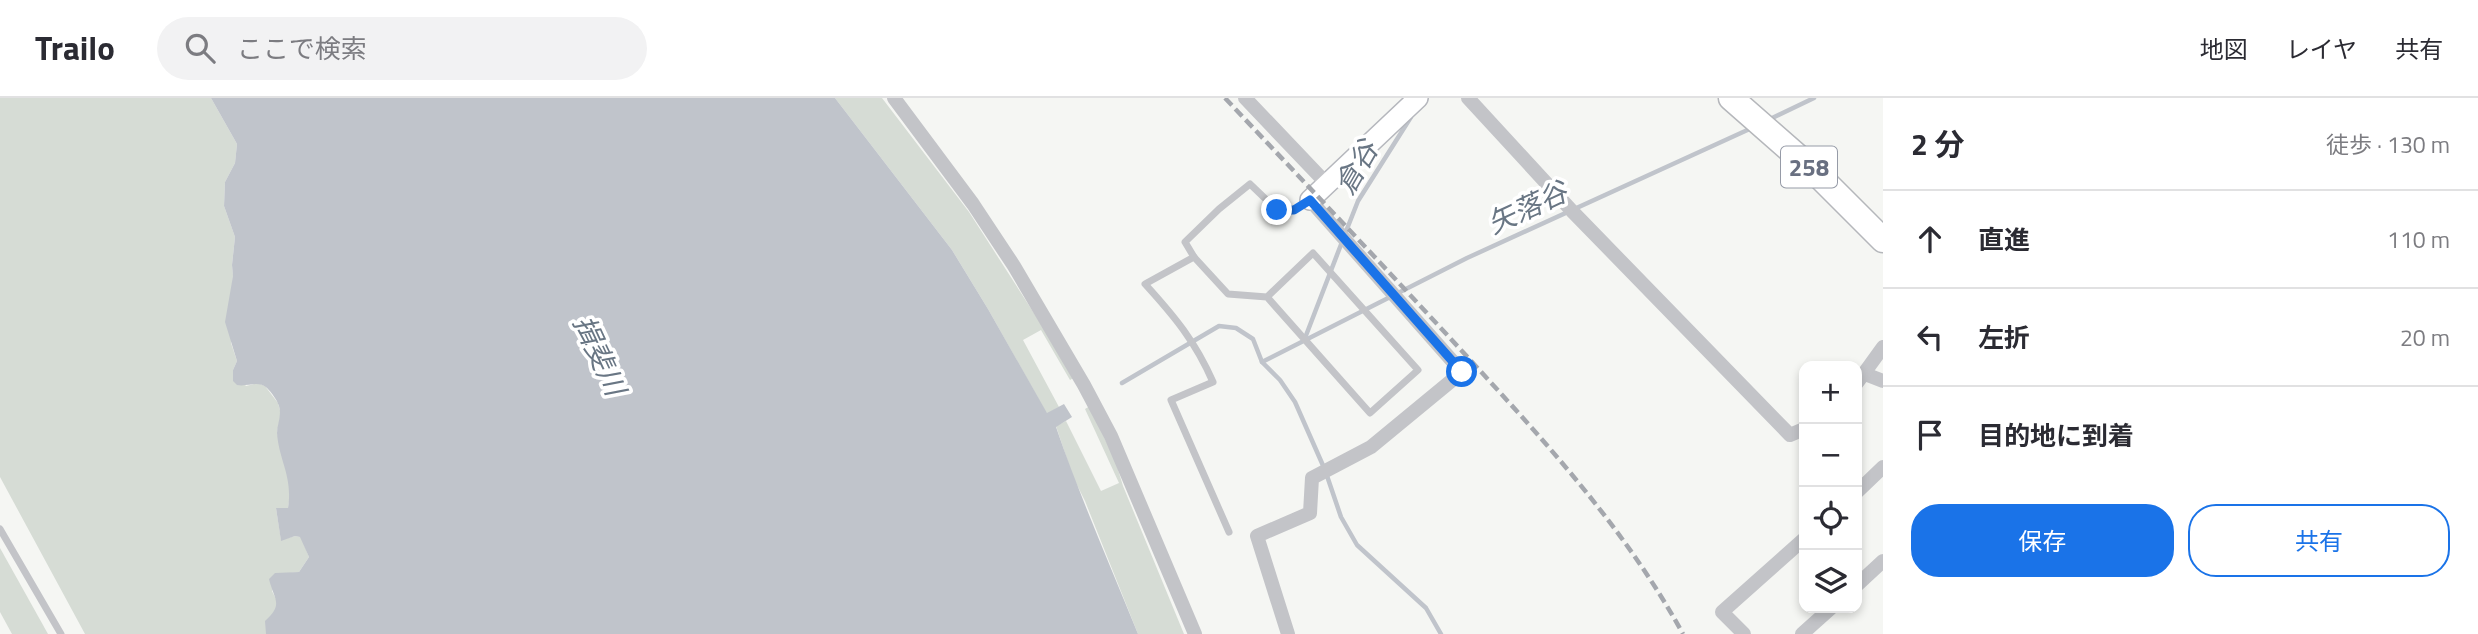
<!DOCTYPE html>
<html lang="ja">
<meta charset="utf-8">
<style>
body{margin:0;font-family:"Titillium Web","Noto Sans JP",sans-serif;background:#f2f2f3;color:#2b2b33}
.controls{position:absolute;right:21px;bottom:21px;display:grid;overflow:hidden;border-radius:14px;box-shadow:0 4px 10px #0003}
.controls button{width:63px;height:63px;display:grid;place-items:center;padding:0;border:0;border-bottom:2px solid #e1e1e2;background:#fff;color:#2b2b33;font:35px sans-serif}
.stop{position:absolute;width:21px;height:21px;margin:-16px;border:5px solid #1a73e8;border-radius:50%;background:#fff}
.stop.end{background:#1a73e8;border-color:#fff;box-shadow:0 2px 7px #0008}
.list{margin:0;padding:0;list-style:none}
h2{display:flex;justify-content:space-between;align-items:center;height:91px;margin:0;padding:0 28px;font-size:30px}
h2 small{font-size:23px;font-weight:400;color:#7c7c81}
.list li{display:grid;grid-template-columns:46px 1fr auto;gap:21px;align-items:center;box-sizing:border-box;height:98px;padding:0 28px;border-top:2px solid #e1e1e2}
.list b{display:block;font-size:26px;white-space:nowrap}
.list em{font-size:23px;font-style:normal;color:#7c7c81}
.actions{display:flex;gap:14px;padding:21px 28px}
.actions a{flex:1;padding:16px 0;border:2px solid #1a73e8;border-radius:28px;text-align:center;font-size:24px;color:#1a73e8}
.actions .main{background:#1a73e8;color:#fff}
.icon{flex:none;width:38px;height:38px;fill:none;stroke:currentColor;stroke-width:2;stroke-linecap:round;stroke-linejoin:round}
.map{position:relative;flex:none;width:1883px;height:536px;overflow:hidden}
header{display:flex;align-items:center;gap:42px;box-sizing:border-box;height:98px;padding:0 35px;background:#fff;border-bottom:2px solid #e1e1e2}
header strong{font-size:33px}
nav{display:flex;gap:38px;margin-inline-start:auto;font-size:24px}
.search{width:490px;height:63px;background:#f2f2f3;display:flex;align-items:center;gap:18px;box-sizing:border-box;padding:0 24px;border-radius:38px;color:#7c7c81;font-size:26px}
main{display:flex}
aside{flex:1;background:#fff}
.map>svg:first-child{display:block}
.green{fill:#d6dcd5}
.water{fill:#c0c4cb}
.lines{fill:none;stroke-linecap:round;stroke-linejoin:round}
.stream{stroke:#c0c4cb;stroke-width:4.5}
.secondary-casing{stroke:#b5b7bd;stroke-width:22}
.highway-casing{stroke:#b5b7bb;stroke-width:27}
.lane{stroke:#c3c4c8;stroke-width:7}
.street{stroke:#c3c4c8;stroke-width:14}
.secondary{stroke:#fff;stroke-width:19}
.highway{stroke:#fff;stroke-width:24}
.rail{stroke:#a4a7ad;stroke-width:4.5;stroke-dasharray:10 5;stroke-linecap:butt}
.route{stroke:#1a73e8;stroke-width:9}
.labels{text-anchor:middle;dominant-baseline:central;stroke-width:7;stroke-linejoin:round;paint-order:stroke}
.shield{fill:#fff;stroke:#969ba7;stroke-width:2}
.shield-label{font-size:24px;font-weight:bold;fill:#697081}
.water-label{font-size:28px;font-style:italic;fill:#697684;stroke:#fff}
</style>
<header>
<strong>Trailo</strong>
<div class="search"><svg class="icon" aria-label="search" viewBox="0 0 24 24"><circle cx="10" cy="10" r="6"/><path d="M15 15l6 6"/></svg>ここで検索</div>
<nav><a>地図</a><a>レイヤ</a><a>共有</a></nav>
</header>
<main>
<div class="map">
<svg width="1883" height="536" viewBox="0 0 1883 536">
<rect width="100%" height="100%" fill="#f5f6f3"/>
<g class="green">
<path d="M0 0H211L237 46 235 65 225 84 224 108 235 139 232 167 233 177 231 245 237 263 233 272 246 288 258 285 265 288 278 305 281 316 277 334 291 391 288 410H276L281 442 295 438 301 439 309 459 299 474 280 476 272 493 278 505 266 536H85L0 379Z"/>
<path d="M835 0H882L969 114 1075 279 1070 282 1041 232 1023 242 1059 309 1047 316 988 211 952 152Z"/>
<path d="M1090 308 1116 365 1123 388 1184 536H1138L1085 403 1073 379 1056 328 1066 323 1101 393 1119 385 1085 311Z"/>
<path d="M0 450 48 536H12L0 514Z"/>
</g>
<path class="water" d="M211 0H835L952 152 988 211 1047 315 1064 306 1072 319 1056 329C1080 399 1110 467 1138 536H266L265 523C284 506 274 502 269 481L275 475 299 474 309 459 300 439 295 438 281 443 276 410H288C293 378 279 363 277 335 277 326 282 318 279 308 277 302 272 295 267 290 258 282 248 289 237 287L233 283V272L237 263 225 224 233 178 232 167 235 139 224 108 225 84 235 65 237 46Z"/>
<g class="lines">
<g class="stream">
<path d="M1768 22 1814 0"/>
<path d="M1345 136 1358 103 1411 19"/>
<path d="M1305 240 1342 144"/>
<path d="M1262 264 1467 160 1754 29"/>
<path d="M1122 285 1219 228 1236 230 1253 241 1262 264 1280 282 1295 304 1325 372 1341 419 1357 447 1426 510 1441 536"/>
</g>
<defs>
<path id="secondary" d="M1310 102 1418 0"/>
<path id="highway" d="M1731 0 1812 71 1883 142"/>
</defs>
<use href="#secondary" class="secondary-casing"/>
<use href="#highway" class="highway-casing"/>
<g class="lane">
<path d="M1194 159 1145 186C1175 219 1195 243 1213 284L1171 302 1229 434"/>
<path d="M1267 199 1313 155 1418 272 1370 315 1267 199 1228 196 1194 159 1185 144 1219 111 1250 86 1277 112H1294L1309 102"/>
<path d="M0 431 61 536"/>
</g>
<g class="street">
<path d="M894 0 973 106 1014 168 1084 287 1111 338 1195 536"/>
<path d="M1245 0 1326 85"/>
<path d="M1468 0 1572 113 1790 337 1804 331"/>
<path d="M1865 276 1883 283"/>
<path d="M1857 285 1883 249"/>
<path d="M1857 394 1883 369"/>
<path d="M1857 487 1883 463"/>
<path d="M1288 536 1257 438 1310 415 1312 380 1371 349 1462 274 1310 102"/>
<path d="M1744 536 1722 514 1804 441"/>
<path d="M1802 536 1831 510"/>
</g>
<use href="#secondary" class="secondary"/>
<use href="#highway" class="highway"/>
<path class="rail" d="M1225 0C1304 84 1383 167 1461 252 1542 340 1625 430 1683 536"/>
</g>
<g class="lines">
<path class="route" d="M1277 112H1294L1310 102 1462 274"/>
</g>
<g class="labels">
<rect class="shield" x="1781" y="48.5" width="56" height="41" rx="5"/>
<g class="shield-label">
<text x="1809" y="69">258</text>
</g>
<g class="water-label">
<text transform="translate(1356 69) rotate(-60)">倉谷</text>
<text transform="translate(1527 109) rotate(-25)">矢落谷</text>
<text transform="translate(600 257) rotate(65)">揖斐川</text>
</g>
</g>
</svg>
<div class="controls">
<button>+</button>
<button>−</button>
<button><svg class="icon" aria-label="locate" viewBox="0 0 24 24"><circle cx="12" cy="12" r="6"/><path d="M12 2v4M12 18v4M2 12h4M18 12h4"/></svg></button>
<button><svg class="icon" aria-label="layers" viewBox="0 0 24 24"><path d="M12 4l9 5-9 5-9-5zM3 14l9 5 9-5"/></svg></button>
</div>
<div class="stop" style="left:1462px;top:274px"></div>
<div class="stop end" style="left:1277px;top:112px"></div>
</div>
<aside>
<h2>2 分<small>徒歩 · 130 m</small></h2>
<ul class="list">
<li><svg class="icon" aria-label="ahead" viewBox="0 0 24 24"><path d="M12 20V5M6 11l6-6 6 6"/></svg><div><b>直進</b></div><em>110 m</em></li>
<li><svg class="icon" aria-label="left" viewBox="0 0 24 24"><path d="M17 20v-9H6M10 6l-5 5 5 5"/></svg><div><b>左折</b></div><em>20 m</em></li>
<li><svg class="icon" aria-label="arrive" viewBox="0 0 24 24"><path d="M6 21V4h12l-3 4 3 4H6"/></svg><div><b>目的地に到着</b></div></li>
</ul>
<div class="actions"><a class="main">保存</a><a>共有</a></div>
</aside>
</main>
